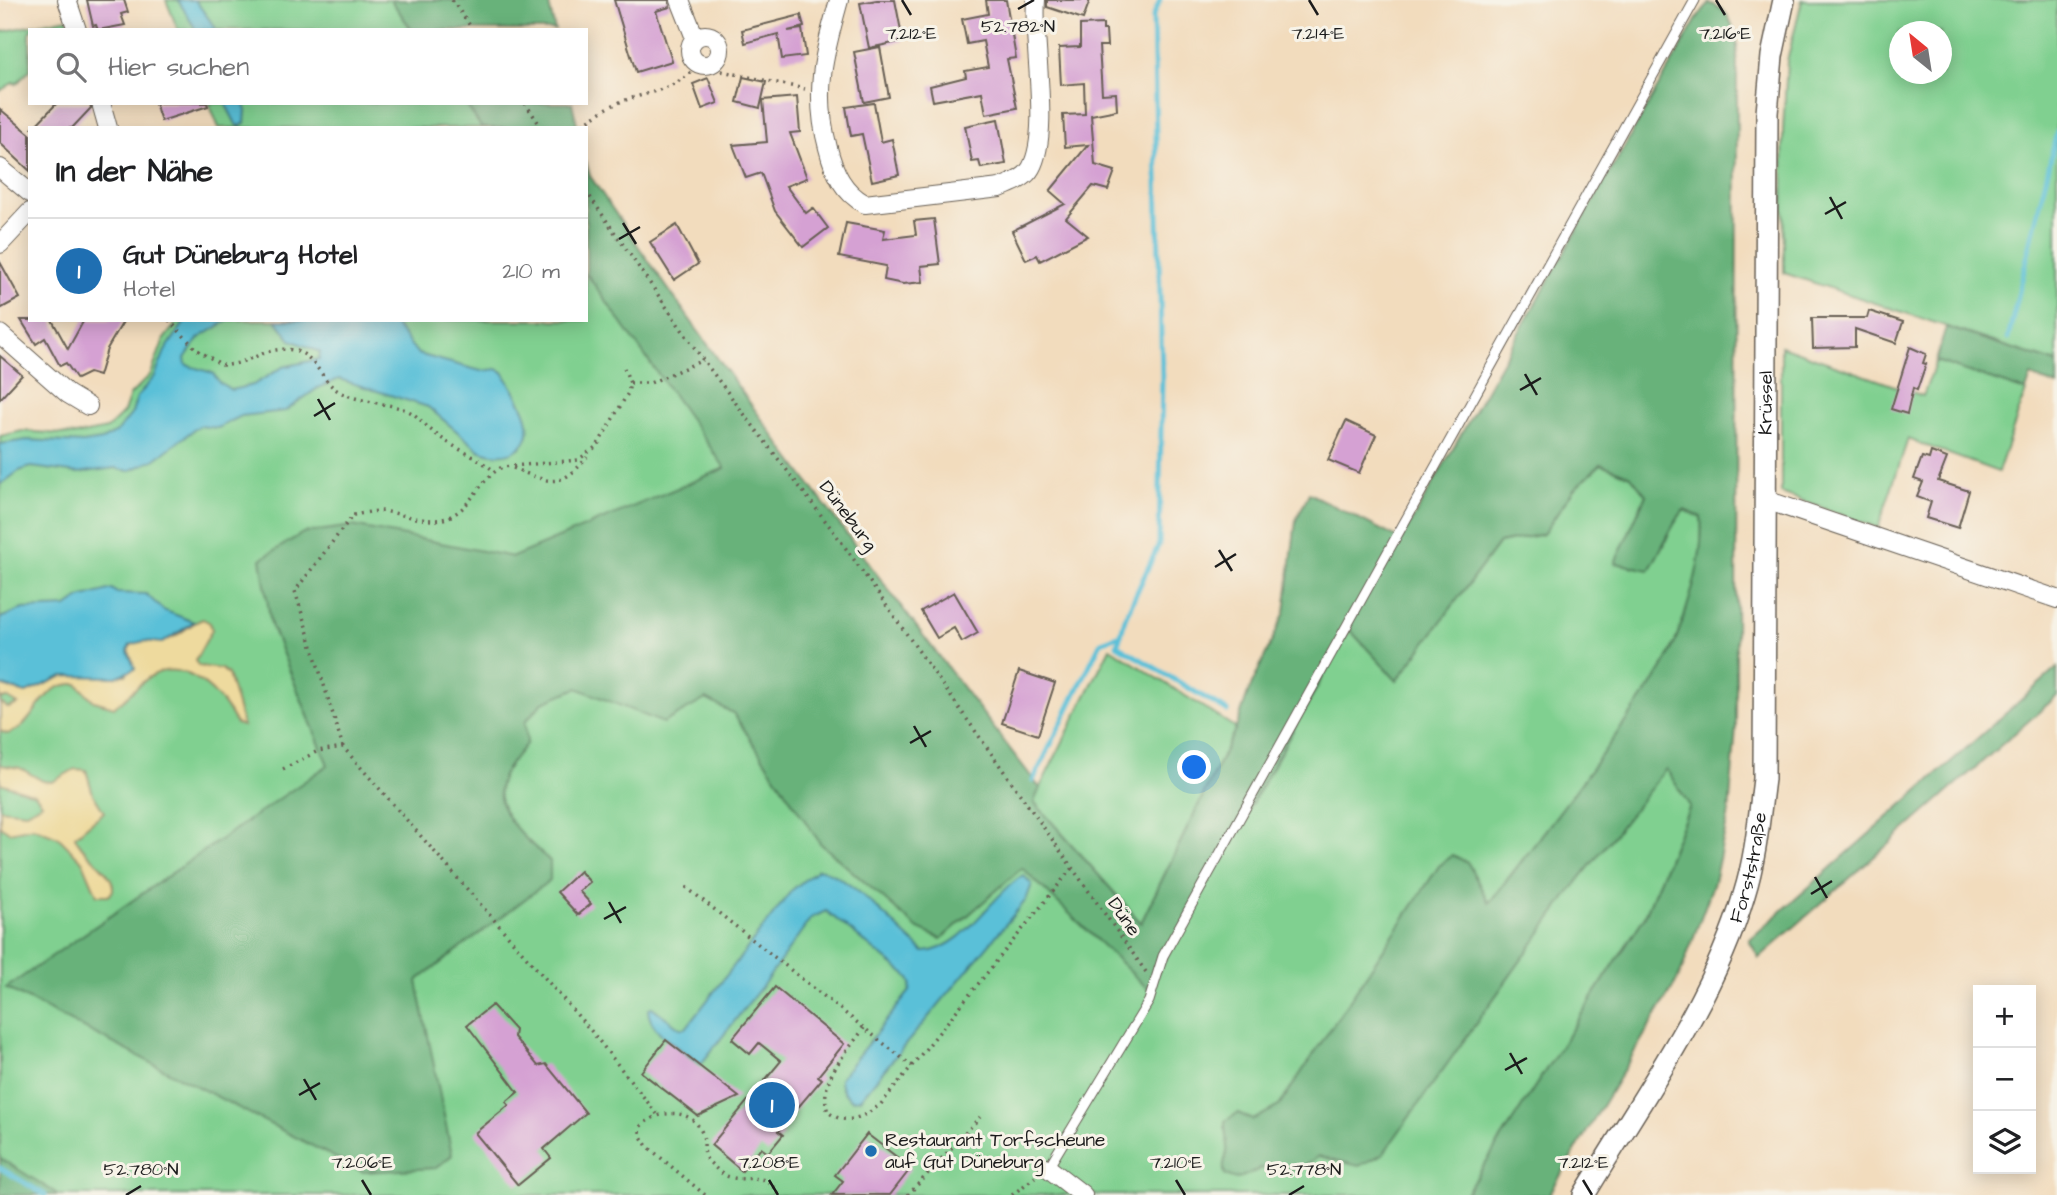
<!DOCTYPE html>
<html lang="de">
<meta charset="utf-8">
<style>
body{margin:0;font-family:"Architects Daughter",sans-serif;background:#f2f2f2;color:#202124}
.controls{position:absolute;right:21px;bottom:21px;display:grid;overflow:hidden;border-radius:0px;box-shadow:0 4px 18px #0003}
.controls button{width:63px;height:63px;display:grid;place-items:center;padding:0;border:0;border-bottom:2px solid #e0e0e0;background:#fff;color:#202124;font:35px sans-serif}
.compass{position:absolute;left:1889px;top:21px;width:63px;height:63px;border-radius:50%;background:#fff;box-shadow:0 4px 18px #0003;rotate:330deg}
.you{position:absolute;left:1195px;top:768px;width:24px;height:24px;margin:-18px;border:5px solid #fff;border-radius:50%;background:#1a73e8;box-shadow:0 0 0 10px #1a73e833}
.badge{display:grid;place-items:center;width:46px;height:46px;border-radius:50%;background:#1f6fb2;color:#fff;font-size:23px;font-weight:700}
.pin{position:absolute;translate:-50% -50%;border:4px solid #fff;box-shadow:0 2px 7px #0006}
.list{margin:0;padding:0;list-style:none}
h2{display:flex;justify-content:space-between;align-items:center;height:91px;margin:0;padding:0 28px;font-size:30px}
h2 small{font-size:23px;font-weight:400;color:#757577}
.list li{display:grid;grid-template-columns:46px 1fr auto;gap:21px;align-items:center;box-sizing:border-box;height:105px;padding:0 28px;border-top:2px solid #e0e0e0}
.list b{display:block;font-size:26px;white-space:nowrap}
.list p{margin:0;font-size:23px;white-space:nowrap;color:#757577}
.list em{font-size:23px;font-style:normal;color:#757577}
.icon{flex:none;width:38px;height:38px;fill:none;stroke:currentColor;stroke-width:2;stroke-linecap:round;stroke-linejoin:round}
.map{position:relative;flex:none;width:2057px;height:1195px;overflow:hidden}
.search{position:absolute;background:#fff;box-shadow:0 4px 18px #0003;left:28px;top:28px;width:560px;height:77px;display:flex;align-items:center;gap:18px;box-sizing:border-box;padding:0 24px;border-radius:0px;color:#757577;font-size:26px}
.panel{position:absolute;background:#fff;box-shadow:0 4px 18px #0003;left:28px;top:126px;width:560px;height:196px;border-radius:0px}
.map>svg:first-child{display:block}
.green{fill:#80d090;stroke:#4e7656;stroke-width:2;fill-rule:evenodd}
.forest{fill:#68b27a;stroke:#42674b;stroke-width:2}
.sand{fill:#eeda9e;stroke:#857b5d;stroke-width:2}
.water{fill:#5ac0d8;stroke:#3b6e7a;stroke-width:2}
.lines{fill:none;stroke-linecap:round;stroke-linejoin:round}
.stream{stroke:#5ac0d8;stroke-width:5}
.building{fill:#d5a1d3}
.service-casing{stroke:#675f54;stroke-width:11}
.minor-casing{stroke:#675f54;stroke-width:20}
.tertiary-casing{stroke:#675f54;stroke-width:24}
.path{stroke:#675f54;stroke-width:3.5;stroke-dasharray:2 5;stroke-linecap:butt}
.service{stroke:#fff;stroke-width:9}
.minor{stroke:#fff;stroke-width:18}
.tertiary{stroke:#fff;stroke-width:21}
.ticks{fill:none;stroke:#1c1c1c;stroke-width:2.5}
.poi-dot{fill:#1f6fb2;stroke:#f7f3e8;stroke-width:2.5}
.labels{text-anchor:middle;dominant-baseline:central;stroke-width:6;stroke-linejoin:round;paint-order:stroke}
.street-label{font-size:19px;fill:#1c1c1c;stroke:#f7f3e8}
.poi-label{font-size:19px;fill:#1c1c1c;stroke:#f7f3e8;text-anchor:start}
.ticks-label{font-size:18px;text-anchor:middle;fill:#1c1c1c;stroke:#f7f3e8;stroke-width:6;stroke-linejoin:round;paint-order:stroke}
</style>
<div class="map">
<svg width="2057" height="1195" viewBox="0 0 2057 1195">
<rect width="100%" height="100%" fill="#f7f3e8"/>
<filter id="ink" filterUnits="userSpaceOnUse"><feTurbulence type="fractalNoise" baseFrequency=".0143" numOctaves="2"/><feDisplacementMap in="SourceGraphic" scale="14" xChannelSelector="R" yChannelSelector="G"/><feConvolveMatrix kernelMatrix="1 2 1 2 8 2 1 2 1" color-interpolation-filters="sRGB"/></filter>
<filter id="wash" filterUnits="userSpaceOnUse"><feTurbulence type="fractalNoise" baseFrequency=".00686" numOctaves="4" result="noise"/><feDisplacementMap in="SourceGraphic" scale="28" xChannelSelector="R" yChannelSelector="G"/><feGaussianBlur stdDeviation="1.57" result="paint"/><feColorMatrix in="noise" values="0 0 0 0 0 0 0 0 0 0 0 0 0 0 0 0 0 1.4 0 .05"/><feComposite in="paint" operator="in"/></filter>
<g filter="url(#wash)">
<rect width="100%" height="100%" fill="#f2dcbd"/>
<g class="green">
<path d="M166 0H391L412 30H178Z"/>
<path d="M1802 0H2057V363L1784 273 1783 131 1787 61ZM1899 32H1941V74H1899Z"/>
<path d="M68 18V30H30V70L16 84 14 82 0 91V32Z"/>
<path d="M209 103H465L482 128H219Z"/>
<path d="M586 273 726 468 1148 988 1350 629 1397 681 1499 543 1543 534 1574 489 1601 464 1631 476 1646 495 1616 563 1664 546 1672 524 1684 510 1701 516C1705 556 1690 605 1675 642 1663 673 1638 705 1618 732 1577 791 1533 847 1489 903L1574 886 1666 768 1690 806 1645 916 1465 1195H0V436L22 431 76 435 107 429 124 412 130 395 151 374 164 339 179 320H586Z"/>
<path d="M1781 346 1923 396 1936 361 2026 391 1998 472 1908 439 1878 528 1781 493Z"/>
<path d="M1110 648 1236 728 1141 923 1033 801Z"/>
</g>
<g class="forest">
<path d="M391 0H548L555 30H412Z"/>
<path d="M1709 3C1728 9 1732 22 1737 40L1736 728 1729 813 1714 882 1679 977 1549 1195H1465L1645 916 1690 806 1666 769 1574 886 1383 1154 1359 1166 1318 1156 1300 1170 1263 1168 1237 1179 1225 1175C1222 1164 1225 1162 1227 1152 1228 1142 1224 1131 1225 1121L1238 1113 1253 1120 1279 1106 1439 866 1453 855 1468 863 1489 903C1533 847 1577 790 1618 732 1638 704 1663 673 1675 642 1689 605 1705 556 1701 517L1684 510C1669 528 1662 550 1649 570L1615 563 1646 495 1631 476 1601 464 1574 489 1543 534 1499 543 1397 681 1349 629 1148 989 1022 868 941 939 918 929 820 843 733 713 706 699 663 723 577 688 543 702 525 722 527 743C519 753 510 763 504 774 485 808 529 842 550 861V880L417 981 452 1155 436 1168 363 1172 6 988 328 765 271 625 261 559 303 533 353 526 513 557 725 468 586 273V161L590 176C732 385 885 587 1040 788L1034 802 1141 923 1236 728 1248 693 1285 612 1296 520 1309 493 1401 540 1698 17Z"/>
<path d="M465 103H572L578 128H482Z"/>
<path d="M1946 327 2057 363V386L2031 376 2026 391 1936 361Z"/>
<path d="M2057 668V696L1759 958 1749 940Z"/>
<path d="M0 1158 59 1195H0Z"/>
</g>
<g class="sand">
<path d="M203 619 210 623 212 630 195 661 199 666 221 669 228 674 243 726 236 724C222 697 188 657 153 675 138 683 128 698 114 707L94 701 77 684C38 682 39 725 7 734L0 731V702L8 708 18 704 8 698 0 699V685L26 693 63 676 126 675 133 662 128 650C134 635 155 644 169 639 181 635 190 623 203 619Z"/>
<path d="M0 765 20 768 43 781 52 782 75 769 86 770 93 794 104 812 75 836C82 855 115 870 113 890L110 895H97L83 862 58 837 33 827 9 832 0 826V809L26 812 42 803 35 794 0 783Z"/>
</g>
<g class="water">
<path d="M178 0H195L217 30H196Z"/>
<path d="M225 103H243L246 110 245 123 240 126 236 124Z"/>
<path d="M186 320H229L199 338 185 358 186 365 213 373 219 382 231 390 253 385 283 367 319 359 320 352 291 340 276 320H391L418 354 481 371 497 369 503 372C514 392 546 432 516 450 504 457 491 455 479 450L428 407 339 379 318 388 285 411 241 416 218 428 199 426 154 460 129 471 115 468 78 473 31 467 19 471 0 485V444L27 440 83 443 102 440 117 432 132 413 137 397 155 376 165 351Z"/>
<path d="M112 589 117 593 146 594 163 610 194 622 162 643 144 641 130 645 128 651 135 669 116 677 63 676 26 693 0 685V618L23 609 67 607 80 598Z"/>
<path d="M818 869C851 875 898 931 924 952 965 949 990 896 1023 875L1032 884 1026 900 860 1099 852 1100C844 1094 840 1089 840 1078L910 991 911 983 908 977 826 911 811 918 769 977 701 1064C684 1051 649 1033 648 1010L652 1007 680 1028H686L792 890Z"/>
</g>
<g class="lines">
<g class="stream">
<path d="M2008 338 2057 132"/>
<path d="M1121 635 1117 645 1227 711"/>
<path d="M1033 781 1101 642 1121 635 1125 618 1159 544 1162 376 1153 17 1160 0"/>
<path d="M0 1168 45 1195"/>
</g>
</g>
<g id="blocks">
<g class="building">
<path d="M87 0H124L128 12 121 14 125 25 98 30 96 25 93 26Z"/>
<path d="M614 0H669L670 7 656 11 672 61 636 72Z"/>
<path d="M877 0H895L903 41 869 48 860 3Z"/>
<path d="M986 0H1006L1016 58 1007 59 1017 108 986 114 982 92 933 101 930 86 966 77 965 71 988 67 983 41 967 44 962 19 988 14Z"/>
<path d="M1047 0H1090L1083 19 1047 7Z"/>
<path d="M801 15 804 27 788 31 802 29 806 56 782 59 778 34 745 43 742 30Z"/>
<path d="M1103 24V30H1106L1107 46H1099L1102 94 1116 93 1117 110 1091 115 1095 165 1115 171 1108 190 1093 186 1066 218 1088 236 1040 261 1037 255 1026 260 1012 231 1065 204 1050 191 1088 145 1065 147 1063 115 1085 114 1084 83 1061 85 1059 48 1080 47V25Z"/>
<path d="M880 47 889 97 864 102 854 52Z"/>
<path d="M743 77 766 82 760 108 737 102Z"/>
<path d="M708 78 718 103 702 109 693 84Z"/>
<path d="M797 97 800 132 790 133 807 178 786 186 806 213 813 208 828 228 803 247 775 211 761 173 746 178 733 145 767 142 763 100Z"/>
<path d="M57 103H90L91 108 72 128H33Z"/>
<path d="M155 103H207L208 106 161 121Z"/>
<path d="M874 103 881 142 892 139 899 175 872 181 862 134 851 136 846 107Z"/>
<path d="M0 109 30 134V171L0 143Z"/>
<path d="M998 119 1006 164 981 168 979 161 972 162 965 126Z"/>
<path d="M934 219 940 264 921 266 923 282 903 284 884 280 886 266 839 257 846 223 885 230 883 239 916 235 914 221Z"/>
<path d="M677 225 698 264 674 280 650 242Z"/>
<path d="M0 262 20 298 0 309Z"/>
<path d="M1869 311 1903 322 1896 343 1855 329V347L1813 348 1812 318H1867Z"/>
<path d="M21 320H52L68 349 84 320H124L107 349 99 376 89 373 77 379 66 363 60 366 45 338 36 344Z"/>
<path d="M1910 347 1926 354 1923 363 1926 364 1917 390 1913 388 1907 414 1891 409Z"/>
<path d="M0 356 22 375 0 399Z"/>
<path d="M1346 421 1376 435 1359 473 1328 460Z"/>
<path d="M1931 452 1947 458 1938 481 1969 491 1958 528 1926 518 1931 502 1917 497 1923 482 1914 479 1922 457 1929 459Z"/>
<path d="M954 592 978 633 962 642 954 628 937 638 921 611Z"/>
<path d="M1019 671 1055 683 1038 735 1002 723Z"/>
<path d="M580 871 590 882 579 891 591 904 578 915 557 892Z"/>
<path d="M775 987 844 1044 818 1076 822 1079 778 1131 783 1135 768 1153 761 1148 742 1171 711 1145 781 1061 759 1043 750 1054 732 1039Z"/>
<path d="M492 1005 515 1030 514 1037 538 1066 546 1064 586 1113 544 1149 551 1158 518 1185 475 1133 509 1105 506 1102 518 1092 467 1025Z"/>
<path d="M666 1040 739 1097 698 1116 641 1072Z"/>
<path d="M867 1134 911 1168 890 1195H832L843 1181 835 1175Z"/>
</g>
</g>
</g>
<g filter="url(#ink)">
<use href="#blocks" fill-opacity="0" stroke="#675f54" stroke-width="2"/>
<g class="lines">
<defs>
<path id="service" d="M1048 1168 1149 1001 1163 956 1695 0"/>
<g id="minor">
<path d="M67 0 77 30"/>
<path d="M680 0 695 38"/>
<path d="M839 0C824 54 813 92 828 148 834 172 843 192 865 204L1000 188C1011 183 1025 179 1031 168 1051 132 1032 43 1036 0"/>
<circle cx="705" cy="50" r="15"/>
<path d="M101 103 108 128"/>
<path d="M0 168 30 193"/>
<path d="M0 244 30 212"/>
<path d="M0 334 68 394 88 406"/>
<path d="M1766 500 2057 599"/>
<path d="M1048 1168 1083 1195"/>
</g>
<g id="tertiary">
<path id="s1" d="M1584 1195C1641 1099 1712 1003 1744 895 1756 857 1759 818 1764 779L1767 113 1772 56 1784 0"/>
</g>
</defs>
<use href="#service" class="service-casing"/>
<use href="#minor" class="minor-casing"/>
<use href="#tertiary" class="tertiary-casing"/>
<g class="path">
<path d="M452 0 473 30"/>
<path d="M711 63 717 70 805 89"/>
<path d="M525 103 542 128"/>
<path d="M577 128C591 119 605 108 620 102 647 92 682 89 698 63"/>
<path d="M586 191 703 360 840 540 1146 972"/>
<path d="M169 320 196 349 222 365C248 366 265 345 293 350 317 355 320 381 340 392 361 403 385 402 406 410 417 414 422 423 431 430 450 447 475 455 494 471"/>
<path d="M630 383H650L703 360"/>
<path d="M513 468C548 482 560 491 587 457"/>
<path d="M343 747 295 591 353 515C361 514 371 511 380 511 401 512 431 527 451 516 473 505 480 479 502 467L578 460 597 446 628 393 630 383 624 368"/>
<path d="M283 769 318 751 343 747 592 1032 657 1114"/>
<path d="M686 887 912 1066"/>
<path d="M864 1028C847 1053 817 1080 828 1112 847 1127 865 1116 881 1104L1072 868"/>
<path d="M705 1195 647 1146 640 1135V1127C656 1110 692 1106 702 1133 706 1142 702 1151 707 1160 714 1166 721 1175 730 1177 750 1183 765 1169 779 1195"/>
<path d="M908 1195 980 1117"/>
<path d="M1012 1195 1035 1177"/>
</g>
<use href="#service" class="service"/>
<use href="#minor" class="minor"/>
<use href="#tertiary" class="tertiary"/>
</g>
</g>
<path class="ticks" d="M902 0 911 15M1309 0 1318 15M1716 0 1725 15M1018 9 1034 0M1830 197 1842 219M1825 214 1846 202M623 223 636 244M619 239 640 227M1525 374 1537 395M1520 390 1541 378M318 399 330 420M314 416 335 403M1219 550 1232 571M1215 567 1236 554M914 726 926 747M910 743 931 731M1815 877 1827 898M1811 894 1832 881M609 902 621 923M604 919 626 907M1510 1053 1522 1074M1505 1070 1527 1058M304 1079 316 1100M299 1095 320 1083M362 1180 371 1195M769 1180 778 1195M1176 1180 1185 1195M1583 1180 1592 1195M126 1195 141 1186M1289 1195 1304 1186"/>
<circle class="poi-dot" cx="871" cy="1151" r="7"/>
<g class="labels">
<g class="street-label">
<text stroke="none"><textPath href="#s1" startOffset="835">Krüssel</textPath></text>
<text transform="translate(848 516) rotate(53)">Düneburg</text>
<text stroke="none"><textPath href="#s1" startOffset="369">Forststraße</textPath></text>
<text transform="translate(1124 917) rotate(55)">Düne</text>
</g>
<g class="poi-label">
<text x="885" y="1140">Restaurant Torfscheune<tspan x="885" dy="22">auf Gut Düneburg</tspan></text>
</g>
</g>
<g class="ticks-label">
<text x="1018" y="32">52.782°N</text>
<text x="911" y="39">7.212°E</text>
<text x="1318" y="39">7.214°E</text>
<text x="1725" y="39">7.216°E</text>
<text x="362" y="1168">7.206°E</text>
<text x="769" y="1168">7.208°E</text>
<text x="1176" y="1168">7.210°E</text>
<text x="1583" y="1168">7.212°E</text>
<text x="141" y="1175">52.780°N</text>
<text x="1304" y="1175">52.778°N</text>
</g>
</svg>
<div class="controls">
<button>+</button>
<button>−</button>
<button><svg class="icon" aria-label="layers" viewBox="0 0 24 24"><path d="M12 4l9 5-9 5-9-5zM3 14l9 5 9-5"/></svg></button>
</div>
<svg class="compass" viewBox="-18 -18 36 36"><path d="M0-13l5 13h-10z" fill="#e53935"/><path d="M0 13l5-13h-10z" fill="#757577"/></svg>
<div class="you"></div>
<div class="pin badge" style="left:772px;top:1105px">1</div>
<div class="search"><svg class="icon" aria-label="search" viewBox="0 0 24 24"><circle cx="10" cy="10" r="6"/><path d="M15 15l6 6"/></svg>Hier suchen</div>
<section class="panel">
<h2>In der Nähe<small></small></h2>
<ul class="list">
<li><span class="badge">1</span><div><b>Gut Düneburg Hotel</b><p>Hotel</p></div><em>210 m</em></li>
</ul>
</section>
</div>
